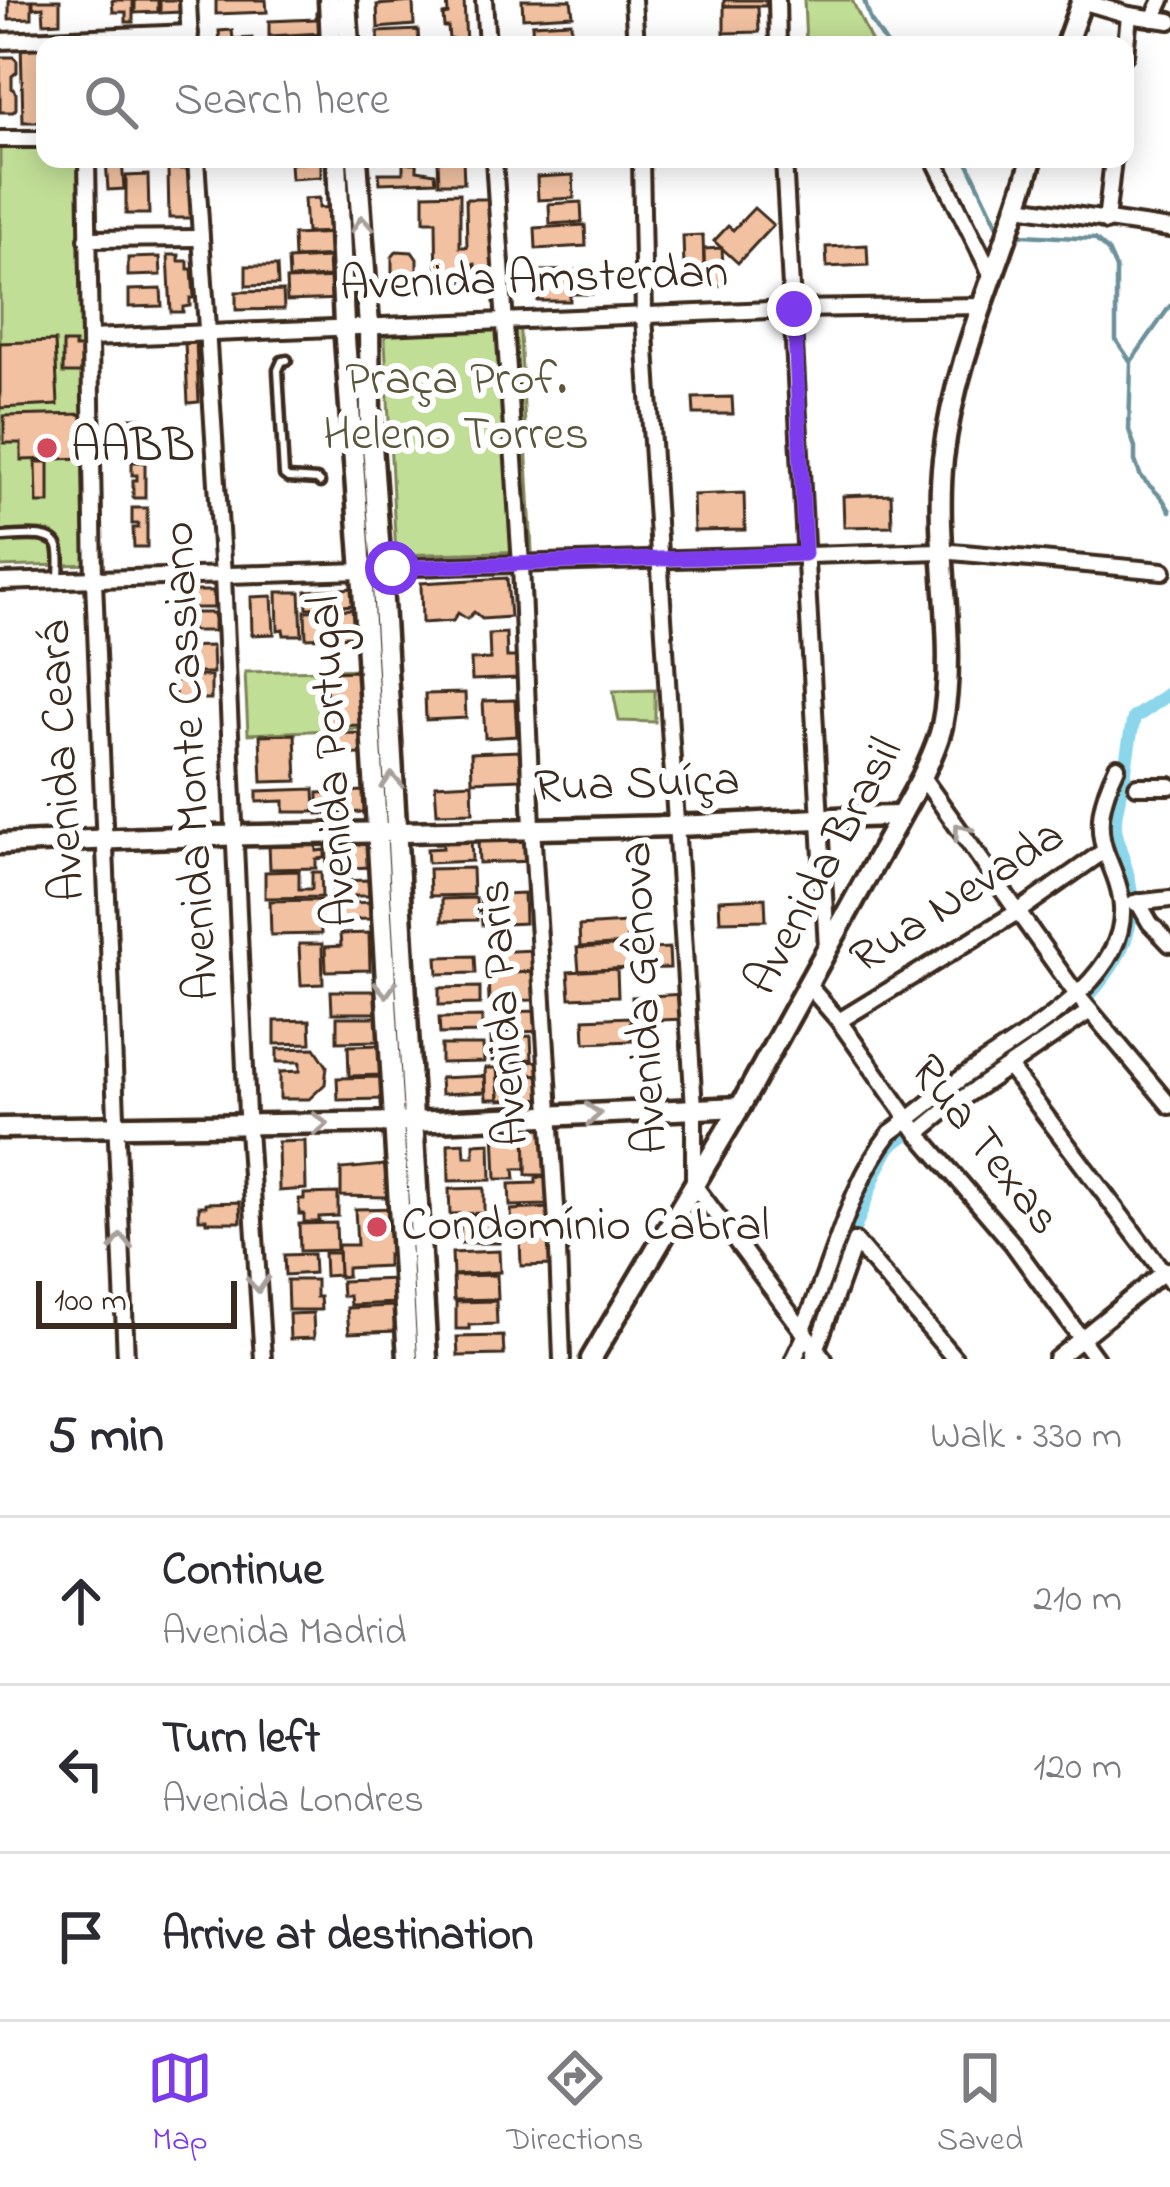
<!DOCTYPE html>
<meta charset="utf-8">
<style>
body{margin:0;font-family:"Indie Flower",sans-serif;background:#f7f7f7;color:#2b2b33}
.scale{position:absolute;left:36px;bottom:30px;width:201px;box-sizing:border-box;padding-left:12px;border:6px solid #3b2a1e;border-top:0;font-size:33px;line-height:42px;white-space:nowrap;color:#3b2a1e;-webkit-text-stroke:9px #fff;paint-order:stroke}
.stop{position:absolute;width:36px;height:36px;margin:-27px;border:9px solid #7c3aed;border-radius:50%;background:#fff}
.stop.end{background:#7c3aed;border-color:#fff;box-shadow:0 3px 12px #0008}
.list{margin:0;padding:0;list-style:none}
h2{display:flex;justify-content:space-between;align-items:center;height:156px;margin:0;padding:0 48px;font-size:51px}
h2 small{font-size:39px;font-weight:400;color:#7c7c81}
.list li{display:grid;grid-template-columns:78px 1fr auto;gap:36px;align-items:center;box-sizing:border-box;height:168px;padding:0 48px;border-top:3px solid #e1e1e2}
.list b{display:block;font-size:45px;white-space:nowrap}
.list p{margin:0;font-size:39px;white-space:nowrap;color:#7c7c81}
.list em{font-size:39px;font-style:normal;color:#7c7c81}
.icon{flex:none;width:66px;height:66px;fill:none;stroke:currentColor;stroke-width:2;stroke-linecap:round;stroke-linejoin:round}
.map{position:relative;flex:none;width:1170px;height:1359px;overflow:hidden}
.search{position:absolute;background:#fff;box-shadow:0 6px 30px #0003;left:36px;right:36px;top:36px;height:132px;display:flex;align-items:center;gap:30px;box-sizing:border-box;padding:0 42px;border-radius:24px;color:#7c7c81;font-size:45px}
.sheet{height:660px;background:#fff}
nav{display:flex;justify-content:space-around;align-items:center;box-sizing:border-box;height:168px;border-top:3px solid #e1e1e2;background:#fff;font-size:33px;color:#7c7c81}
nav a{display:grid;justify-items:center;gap:6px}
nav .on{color:#7c3aed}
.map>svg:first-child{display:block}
.green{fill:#c1de96;stroke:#7e845a;stroke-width:3}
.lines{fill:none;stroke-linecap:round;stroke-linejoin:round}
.stream{stroke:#6c919a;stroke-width:4.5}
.canal{stroke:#8cd6ec;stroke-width:14}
.building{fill:#f1c1a1;stroke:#3b2a1e;stroke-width:3}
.lane-casing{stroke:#3b2a1e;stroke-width:15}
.street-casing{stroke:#3b2a1e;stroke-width:22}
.secondary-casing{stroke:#3b2a1e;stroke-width:27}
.lane{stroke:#fff;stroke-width:6}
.street{stroke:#fff;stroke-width:14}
.secondary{stroke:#fff;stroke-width:18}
.oneway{stroke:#a79f9a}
.route{stroke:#7c3aed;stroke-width:15}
.poi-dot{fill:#d1495b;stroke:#fff;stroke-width:4.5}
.labels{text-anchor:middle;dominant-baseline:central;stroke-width:12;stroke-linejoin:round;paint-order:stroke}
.street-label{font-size:48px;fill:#3b2a1e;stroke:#fff}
.park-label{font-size:48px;fill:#5c573c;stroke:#fff}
.poi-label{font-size:48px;fill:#3b2a1e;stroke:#fff;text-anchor:start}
</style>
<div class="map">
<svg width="1170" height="1359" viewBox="0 0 1170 1359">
<rect width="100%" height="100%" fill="#fff"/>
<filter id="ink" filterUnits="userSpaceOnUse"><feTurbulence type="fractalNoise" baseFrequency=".00833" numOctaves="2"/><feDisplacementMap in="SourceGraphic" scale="24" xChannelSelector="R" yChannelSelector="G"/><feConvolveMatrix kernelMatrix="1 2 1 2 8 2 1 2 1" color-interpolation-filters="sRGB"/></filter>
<g filter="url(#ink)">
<g class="green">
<path d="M804 0H852L873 45H806Z"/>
<path d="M0 143H45V159H84L92 564 0 567Z"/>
<path d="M519 317 532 551 396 555 384 322Z"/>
<path d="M367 669 371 728 248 734 245 672Z"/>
<path d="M655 690V722L619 721 613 691Z"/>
</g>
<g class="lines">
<g class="stream">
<path d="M864 0 871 21 887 45"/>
<path d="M966 159 997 224 1003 226"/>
<path d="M1013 231 1023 235 1095 239 1108 251 1116 269V340L1131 362 1129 430 1135 447V461L1141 477 1162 498 1170 511"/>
<path d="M1132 360 1170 306"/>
</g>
<g class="canal">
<path d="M965 1089 1074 1010C1111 975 1140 934 1129 881 1125 863 1117 845 1115 827 1114 810 1120 798 1123 782 1127 760 1129 739 1134 718L1170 693"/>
<path d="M845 1253 877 1170 890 1146 938 1110"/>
</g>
</g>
<g class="building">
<path d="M9 0H32V18L9 19Z"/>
<path d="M33 0H60V22L44 23 43 7 33 8Z"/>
<path d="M112 0H133V22H126V12H113Z"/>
<path d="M135 0H158V12L135 13Z"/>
<path d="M160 0H181V12L160 13Z"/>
<path d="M216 0H266L267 12 216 14Z"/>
<path d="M447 0H464L466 45H453V39H449L448 27H444L443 15 448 14Z"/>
<path d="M522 0H571L573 15 523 18Z"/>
<rect x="724" y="0" width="42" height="6"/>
<path d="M413 2 414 25 378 28 377 5Z"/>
<path d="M724 6H758L759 32 724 33Z"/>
<path d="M316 12H322L323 33 269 36V21L316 19Z"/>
<path d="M571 22 572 43 533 44 532 24Z"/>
<path d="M232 30 233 39 252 38V45H220L219 31Z"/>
<path d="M418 30 419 45H379L378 32Z"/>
<path d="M321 35V45H276V37Z"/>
<path d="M21 41H43L45 122H23Z"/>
<path d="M0 57H13L17 61V72L12 76V88L16 93V109L13 112H0Z"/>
<path d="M106 159H122L124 189 108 190Z"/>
<path d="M300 159H321V177L291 179 290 163H301Z"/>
<path d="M463 159 464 183H439L438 161Z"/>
<path d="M823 159H848V169L823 170Z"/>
<path d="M403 163H417V170L435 173 436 181 380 183 379 173H403Z"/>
<path d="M168 169H189L191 218H169Z"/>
<path d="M148 175 149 214H126V176Z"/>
<path d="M573 175 574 198 538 200 537 177Z"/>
<path d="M460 193V247H467L466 199H492L493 280H475V264L462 265V291H437L436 221H424V194Z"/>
<path d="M319 198V208L336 207 337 232 306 233 304 199Z"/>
<path d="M581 202 582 222 550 224 549 204Z"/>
<path d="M754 208 773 225 738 263 714 241 728 226 733 230Z"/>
<path d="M585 225 586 246 536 249 535 228Z"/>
<path d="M338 233 339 256 294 258 293 235Z"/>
<path d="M703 235 704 267 684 268 683 236Z"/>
<path d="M867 245 868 265 827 267 826 247Z"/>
<path d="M722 248 724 285 705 286 704 249Z"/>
<path d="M397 251 412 252 417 259V280L411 287 396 286 392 281V257Z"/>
<path d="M168 255H179V261H188V269H192L194 298H190V306L183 307V312H171Z"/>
<path d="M160 257 161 275 128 276V258Z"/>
<path d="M328 258 329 277 289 279 288 260Z"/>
<path d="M246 266H277L278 285 246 286Z"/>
<path d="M592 270V294H570V301H538V271Z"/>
<path d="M341 278 342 299 287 301 286 280Z"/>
<path d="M161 289 162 306 129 307V290Z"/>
<path d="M283 291 284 309 236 310V292Z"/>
<path d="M55 341 58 405 0 408V343Z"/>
<path d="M63 343H75V348H82L81 373H63Z"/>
<path d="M185 343H196L199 402 188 403Z"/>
<path d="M732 397 733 414H694L693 398Z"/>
<path d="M85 414 86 458 21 460V443H4V416Z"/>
<path d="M128 418H143L144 453H129V435H135V431H129Z"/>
<path d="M36 462H49V503H37Z"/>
<path d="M132 462H145V498H133V480H137V475H132Z"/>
<path d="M744 493 745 530 694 531 693 495Z"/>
<path d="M891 494 892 526 844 527 843 496Z"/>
<path d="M132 508H147V547H134L133 528H138V524H132Z"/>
<path d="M507 578 510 617 482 619 474 612 467 619 458 613 453 621 422 623 421 583Z"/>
<path d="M354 588 355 605 307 608 306 591Z"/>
<path d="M189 591H213L214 608H189Z"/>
<path d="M277 592H300L302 635H284L283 629 278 630Z"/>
<path d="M272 596 274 634 252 635 251 597Z"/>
<path d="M355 609 356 636 306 638 305 611Z"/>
<rect x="192" y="613" width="22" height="18"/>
<path d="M506 633 507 657H517L518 678 472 680 471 660 490 659 489 634Z"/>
<path d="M212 646 213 673H176V647Z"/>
<path d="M359 671 361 725 327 726 326 672Z"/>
<rect x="175" y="676" width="36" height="23"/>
<path d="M465 693 466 718 426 720 425 694Z"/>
<path d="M515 700 517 736 485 738 483 701Z"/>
<path d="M361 733 362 754 317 755V734Z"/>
<path d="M295 734 297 781 262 782 260 735Z"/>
<path d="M519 751 521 779 472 781 471 753Z"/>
<path d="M472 783 473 812 437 813 435 785Z"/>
<path d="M314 789 315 812H284V801L257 802V791Z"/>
<path d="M365 791V812L318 814V793Z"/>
<path d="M471 836 472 861 428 863 427 849 443 848 442 837Z"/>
<path d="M531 839 532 861 479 863 478 841Z"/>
<path d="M370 841 371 867 327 869 326 843Z"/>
<path d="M316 843 317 851 325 850V858L316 859V868L270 869 269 844Z"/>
<path d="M472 868 473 895 430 896 429 869Z"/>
<path d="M299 871V889H312V872H321L322 897 265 898V872Z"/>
<path d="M368 880 369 896H355V903L369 902 370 919 335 920 334 904 342 903V896L333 897 332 881Z"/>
<path d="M524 893 525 923 482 925 480 895Z"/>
<path d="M476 898 477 920 442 921V899Z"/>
<path d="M765 898 766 920 720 921 719 900Z"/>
<path d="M320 900 321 934 271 935 270 901Z"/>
<path d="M626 923 627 944 580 947 579 926Z"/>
<path d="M369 933 370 970 326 971 325 947 341 946 340 934Z"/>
<path d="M299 944H322L323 984 301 985Z"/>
<path d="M629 945 630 968 579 971 577 948Z"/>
<path d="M669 948 670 968 632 969 631 950Z"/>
<path d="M535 950 536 971 489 973V952Z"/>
<path d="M475 956 476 973 438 974 437 957Z"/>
<path d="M617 969 618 996 570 998 568 972Z"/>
<path d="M534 972 536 1000 489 1001 488 974Z"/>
<path d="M480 987V1004L439 1005V988Z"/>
<path d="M331 991H379L380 1013H332Z"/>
<path d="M684 994 685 1019 633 1021 632 997Z"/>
<path d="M541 1011V1031L497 1033V1012Z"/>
<path d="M337 1017H379V1041L337 1042Z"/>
<path d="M482 1017V1033L440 1034 439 1018Z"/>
<path d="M630 1017 632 1041 585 1043 584 1019Z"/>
<path d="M310 1020 311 1043 275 1044V1021Z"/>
<path d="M531 1036 532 1059 492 1061 491 1038Z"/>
<path d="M383 1045V1075L349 1076 348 1046Z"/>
<path d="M441 1045H483L484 1062 441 1063Z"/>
<path d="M315 1048 327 1066 325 1084 309 1099H280V1072L300 1071V1062H277V1049Z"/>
<path d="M546 1061 547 1074 499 1076 498 1063Z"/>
<path d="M485 1068H497L499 1099H486Z"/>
<path d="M547 1075 548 1098 499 1100V1077Z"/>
<path d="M484 1076 485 1092 441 1094 440 1078Z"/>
<path d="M384 1077V1099L338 1100 337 1078Z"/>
<path d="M525 1125H544V1142H552L553 1175H526Z"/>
<path d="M525 1128 526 1169H514L515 1179H496L494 1129Z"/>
<path d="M305 1141 306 1189 279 1191 278 1142Z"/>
<path d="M464 1143 465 1157H474V1144L490 1143 491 1180 449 1181 448 1144Z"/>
<path d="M384 1165 385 1168H391L392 1195 385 1197 341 1196V1169Z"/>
<path d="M552 1177 553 1191H546L547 1205 510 1206 509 1184 536 1183V1178Z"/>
<path d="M484 1188V1213L450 1214 449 1189Z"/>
<path d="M338 1193V1216L319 1217V1222H304V1214H299V1199H304V1194Z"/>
<path d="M240 1202 241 1222H206V1219H199V1206H206V1203Z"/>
<path d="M397 1208 399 1255H387V1266L347 1268V1276L339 1277 338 1245H357L355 1209Z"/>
<path d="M551 1208 553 1234 541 1235V1230L512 1232 511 1210Z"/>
<path d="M499 1214V1243H460V1215Z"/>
<path d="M336 1223 337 1250 300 1251 299 1224Z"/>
<path d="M554 1237 555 1265 521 1266 520 1238Z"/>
<path d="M499 1251 500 1272 453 1275 452 1253Z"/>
<path d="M324 1253H338L339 1275 325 1276Z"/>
<path d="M313 1254 314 1273 285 1275 284 1255Z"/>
<path d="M497 1275 498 1299 454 1300 453 1276Z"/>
<path d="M396 1279 397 1303 350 1305 349 1296H342L341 1281Z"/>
<path d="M287 1280H316V1297H320L321 1310H288Z"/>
<path d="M496 1301 497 1324 469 1325V1329H456V1302Z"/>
<path d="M395 1306 396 1331 349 1333 347 1308Z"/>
<path d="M313 1313 314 1338 290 1339 289 1314Z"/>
<path d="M503 1336 504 1355 458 1356 457 1337Z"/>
</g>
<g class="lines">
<defs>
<g id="lane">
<path d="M287 360 282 361 278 370 284 475 288 478 317 480 320 483"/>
<path d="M0 537C15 537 52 530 58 547 61 555 59 569 59 578"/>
</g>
<g id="street">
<path d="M188 0 190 45"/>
<path d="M484 0 487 45"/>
<path d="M633 0 636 45"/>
<path d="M777 0 778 45"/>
<path d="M1081 1 1129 15 1170 21"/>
<path d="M1153 19 1162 0"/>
<path d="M0 41 190 33"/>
<path d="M1125 55 1129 15"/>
<path d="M0 139H45"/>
<path d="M87 159 94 581 126 1359"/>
<path d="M196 159 223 576 247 1114 263 1359"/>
<path d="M494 159 521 565 532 827 557 1223 562 1359"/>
<path d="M641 159 644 316 694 1108V1185L824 1359"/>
<path d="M784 159 827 949"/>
<path d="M934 159 991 274"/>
<path d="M1018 207 1170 229"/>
<path d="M1106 222 1113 159"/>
<path d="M87 239 200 238"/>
<path d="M90 338 794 309 981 306"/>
<path d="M381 568 941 551 1163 571"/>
<path d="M0 582 362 571"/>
<path d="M922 777 1077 995 1170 1106"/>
<path d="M1137 786H1170"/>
<path d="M1138 902 1150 923 1170 944"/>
<path d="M1134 903 1170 899"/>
<path d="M807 984 839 1021 918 1133 1012 1243 1096 1359"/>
<path d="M839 1021 1019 911 1104 851"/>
<path d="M1009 1067 1170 1281"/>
<path d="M918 1133 951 1106 1090 1011"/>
<path d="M802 1330C833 1267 846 1190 890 1133 915 1115 938 1095 963 1077 1014 1039 1126 984 1122 908 1121 889 1114 873 1107 856 1094 824 1103 796 1117 767"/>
<path d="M814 1356 855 1241 955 1359"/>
<path d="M794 1359 805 1336"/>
<path d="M1056 1359 1166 1270"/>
</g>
<g id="secondary">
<path d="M329 0 331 45"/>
<path d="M346 0 349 45"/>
<path d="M1066 45 1082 0"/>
<path d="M337 159 344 325 362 571 408 1359"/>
<path d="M357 159 369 326 370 418 381 568 427 1359"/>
<path d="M0 844C223 833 447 832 670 826 746 824 822 817 899 816"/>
<path d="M0 1128 412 1122 740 1107"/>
<path d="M591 1359 740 1107 922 777C930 760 938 744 942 726 959 643 933 545 943 459 955 354 1004 259 1032 159"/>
</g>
</defs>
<use href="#lane" class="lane-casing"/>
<use href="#street" class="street-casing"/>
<use href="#secondary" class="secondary-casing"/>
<use href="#lane" class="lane"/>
<use href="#street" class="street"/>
<use href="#secondary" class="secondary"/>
</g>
<defs><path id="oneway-chevron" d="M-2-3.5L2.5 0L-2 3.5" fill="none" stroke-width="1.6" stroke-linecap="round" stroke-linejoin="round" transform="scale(3)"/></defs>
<g class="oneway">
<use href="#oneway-chevron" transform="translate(362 224) rotate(-94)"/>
<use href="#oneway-chevron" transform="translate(392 781) rotate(-93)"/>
<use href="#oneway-chevron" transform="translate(961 831) rotate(-126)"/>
<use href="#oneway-chevron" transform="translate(386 989) rotate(87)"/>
<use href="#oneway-chevron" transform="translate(593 1114) rotate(-4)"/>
<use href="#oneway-chevron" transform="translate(320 1124) rotate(-1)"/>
<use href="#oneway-chevron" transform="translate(121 1242) rotate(-92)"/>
<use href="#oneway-chevron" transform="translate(258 1284) rotate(86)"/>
</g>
</g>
<g class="lines" filter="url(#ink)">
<path class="route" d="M392 568 805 554 794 309"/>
</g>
<g class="poi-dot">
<circle cx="47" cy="448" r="12"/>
<circle cx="377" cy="1227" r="12"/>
</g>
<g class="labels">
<g class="street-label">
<text transform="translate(534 280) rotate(-2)">Avenida Amsterdan</text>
<text transform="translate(63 761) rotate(-93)">Avenida Ceará</text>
<text transform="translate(192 761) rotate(-93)">Avenida Monte Cassiano</text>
<text transform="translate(334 761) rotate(-93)">Avenida Portugal</text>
<text transform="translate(637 785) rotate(-2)">Rua Suíça</text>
<text transform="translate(825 867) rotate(-62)">Avenida Brasil</text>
<text transform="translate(958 898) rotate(-33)">Rua Nevada</text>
<text transform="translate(645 998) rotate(-93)">Avenida Gênova</text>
<text transform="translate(505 1013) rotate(-94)">Avenida Paris</text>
<text transform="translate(984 1146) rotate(52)">Rua Texas</text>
</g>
<g class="park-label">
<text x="456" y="381">Praça Prof.<tspan x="456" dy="55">Heleno Torres</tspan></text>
</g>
<g class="poi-label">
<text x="71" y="448">AABB</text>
<text x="401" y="1227">Condomínio Cabral</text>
</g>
</g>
</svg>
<div class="scale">100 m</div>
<div class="stop" style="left:392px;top:568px"></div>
<div class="stop end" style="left:794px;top:309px"></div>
<div class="search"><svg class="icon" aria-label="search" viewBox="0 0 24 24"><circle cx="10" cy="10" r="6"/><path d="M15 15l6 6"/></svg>Search here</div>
</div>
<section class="sheet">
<h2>5 min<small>Walk · 330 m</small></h2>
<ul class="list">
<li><svg class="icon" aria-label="ahead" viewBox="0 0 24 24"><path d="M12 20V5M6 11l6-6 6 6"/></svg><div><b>Continue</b><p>Avenida Madrid</p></div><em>210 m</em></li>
<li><svg class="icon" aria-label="left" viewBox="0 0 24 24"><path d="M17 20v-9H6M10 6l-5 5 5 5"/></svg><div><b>Turn left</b><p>Avenida Londres</p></div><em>120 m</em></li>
<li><svg class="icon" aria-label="arrive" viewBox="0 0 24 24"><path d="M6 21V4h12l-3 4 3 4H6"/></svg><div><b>Arrive at destination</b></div></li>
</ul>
</section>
<nav>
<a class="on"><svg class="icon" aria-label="map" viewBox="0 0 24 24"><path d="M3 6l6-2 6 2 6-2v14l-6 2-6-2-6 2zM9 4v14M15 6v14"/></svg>Map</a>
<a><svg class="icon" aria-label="directions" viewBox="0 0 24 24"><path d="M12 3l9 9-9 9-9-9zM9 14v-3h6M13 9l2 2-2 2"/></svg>Directions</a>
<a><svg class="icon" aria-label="saved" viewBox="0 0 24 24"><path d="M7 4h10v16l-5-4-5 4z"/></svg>Saved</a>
</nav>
